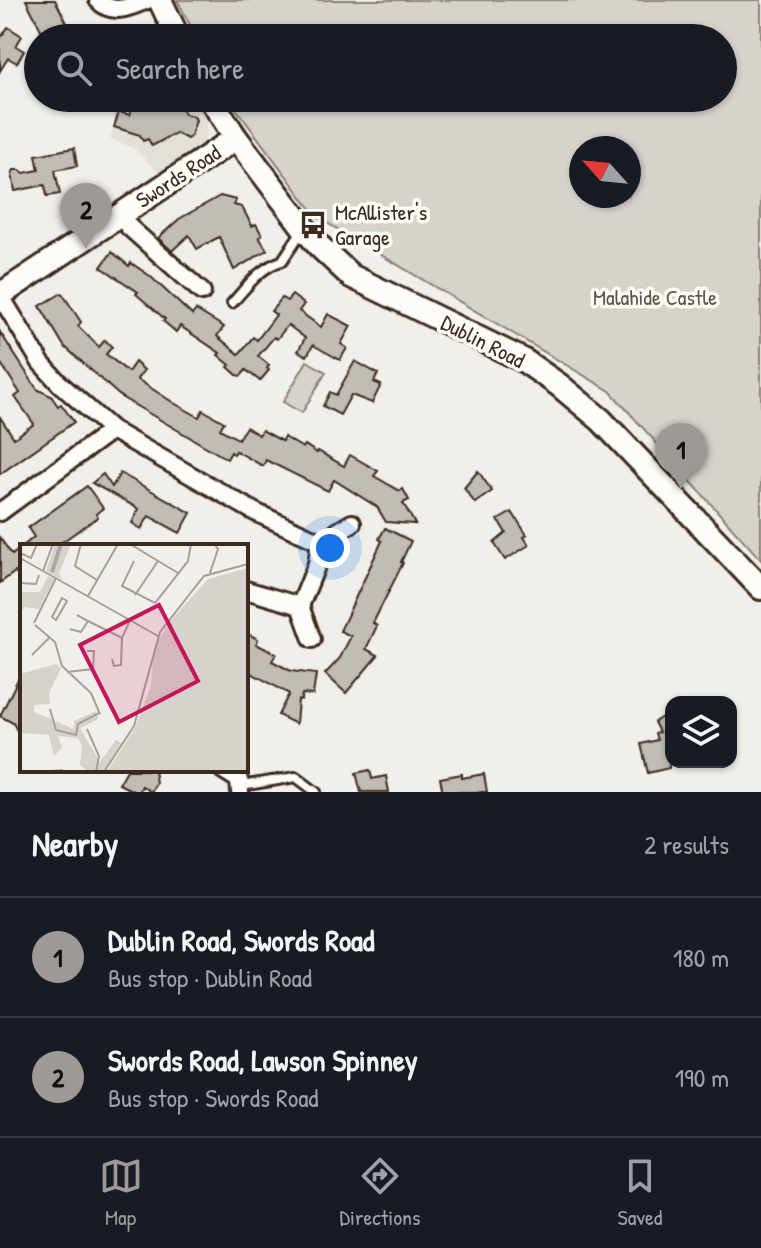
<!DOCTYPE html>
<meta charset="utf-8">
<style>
body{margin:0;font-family:"Patrick Hand",sans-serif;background:#20242c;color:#f1f3f6}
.controls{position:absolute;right:24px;bottom:24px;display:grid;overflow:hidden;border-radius:16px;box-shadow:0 2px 6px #0004}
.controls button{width:72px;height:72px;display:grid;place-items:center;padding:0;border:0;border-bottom:2px solid #363941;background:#171b24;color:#f1f3f6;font:40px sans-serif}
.compass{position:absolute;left:569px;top:136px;width:72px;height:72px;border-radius:50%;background:#171b24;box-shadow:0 2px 6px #0004;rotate:297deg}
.you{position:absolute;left:330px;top:548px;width:28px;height:28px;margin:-20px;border:6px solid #fff;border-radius:50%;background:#1a73e8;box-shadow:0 0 0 12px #1a73e833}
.badge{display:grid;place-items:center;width:52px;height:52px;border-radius:50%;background:#9f9995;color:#111;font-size:26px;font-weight:700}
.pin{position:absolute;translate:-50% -66px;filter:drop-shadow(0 2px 4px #0008)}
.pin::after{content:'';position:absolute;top:42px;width:28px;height:24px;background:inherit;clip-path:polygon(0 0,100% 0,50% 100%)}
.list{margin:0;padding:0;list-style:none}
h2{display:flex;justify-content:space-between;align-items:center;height:104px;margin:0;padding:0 32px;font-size:34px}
h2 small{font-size:26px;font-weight:400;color:#9ea1a6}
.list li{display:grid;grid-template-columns:52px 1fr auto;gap:24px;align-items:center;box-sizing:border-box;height:120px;padding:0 32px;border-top:2px solid #363941}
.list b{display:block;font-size:30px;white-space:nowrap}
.list p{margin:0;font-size:26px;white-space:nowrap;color:#9ea1a6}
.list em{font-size:26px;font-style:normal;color:#9ea1a6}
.icon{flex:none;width:44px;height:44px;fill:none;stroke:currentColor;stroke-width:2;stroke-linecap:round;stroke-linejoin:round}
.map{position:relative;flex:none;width:761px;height:792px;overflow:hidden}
.search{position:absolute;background:#171b24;box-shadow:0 2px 6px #0004;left:24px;right:24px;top:24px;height:88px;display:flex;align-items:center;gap:20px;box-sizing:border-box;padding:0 28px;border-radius:44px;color:#9ea1a6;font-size:30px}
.sheet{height:344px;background:#171b24}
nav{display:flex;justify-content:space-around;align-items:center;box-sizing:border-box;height:112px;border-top:2px solid #363941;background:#171b24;font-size:22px;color:#9ea1a6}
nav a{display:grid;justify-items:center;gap:4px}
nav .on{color:#9f9995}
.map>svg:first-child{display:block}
.built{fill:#e3e0da}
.green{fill:#d7d2cc;stroke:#897e75;stroke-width:2;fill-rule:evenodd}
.building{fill:#c1bcb4;stroke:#3b2a1e;stroke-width:2}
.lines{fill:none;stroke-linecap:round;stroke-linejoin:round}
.service-casing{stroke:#3b2a1e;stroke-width:14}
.minor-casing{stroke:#3b2a1e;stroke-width:22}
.secondary-casing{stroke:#3b2a1e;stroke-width:28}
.service{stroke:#fdfcf7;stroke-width:8}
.minor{stroke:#fdfcf7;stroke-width:16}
.secondary{stroke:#fdfcf7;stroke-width:22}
.labels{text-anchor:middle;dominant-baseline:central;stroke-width:7;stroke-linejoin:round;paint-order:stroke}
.street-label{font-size:22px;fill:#3b2a1e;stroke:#fdfcf7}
.poi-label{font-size:22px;fill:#3b2a1e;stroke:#fdfcf7;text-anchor:start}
.park-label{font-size:22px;fill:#62544a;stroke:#fdfcf7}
.inset-river{fill:none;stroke:#aea69f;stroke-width:4}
.inset-road{fill:none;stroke:#a8a098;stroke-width:2}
.view{fill:#c2185b;fill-opacity:0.15;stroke:#c2185b;stroke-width:4}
.inset-edge{fill:none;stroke:#3b2a1e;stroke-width:4}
</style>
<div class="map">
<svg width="761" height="792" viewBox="0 0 761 792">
<rect width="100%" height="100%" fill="#f1efea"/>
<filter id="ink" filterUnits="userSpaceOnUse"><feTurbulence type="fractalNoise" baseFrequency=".0125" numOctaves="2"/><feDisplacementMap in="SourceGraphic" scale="16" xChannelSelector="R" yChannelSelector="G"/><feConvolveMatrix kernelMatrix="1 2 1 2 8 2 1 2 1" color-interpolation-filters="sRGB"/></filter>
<g filter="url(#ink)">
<path class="built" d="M157 98H196L207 118V133L202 149 165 180 134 148 110 139 115 121 110 103 122 99 129 108 141 107Z"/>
<g class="green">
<path d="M177 0H761V560L610 391 317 217 228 98H723V38H197ZM629 148V196H581V148Z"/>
<path d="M307 361 326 372 302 413 283 402Z"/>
</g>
<g class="building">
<path d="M26 0H55L75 38H53L49 31 43 34Z"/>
<path d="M8 27 22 36 16 46 24 51 17 63 8 58 0 71V39Z"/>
<path d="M135 98 150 102 158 98H177L185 114 194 116 196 120 191 136 187 139 176 133 152 146 148 139 143 141 140 135 114 127 119 112 130 115Z"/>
<path d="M74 148 77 166 55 170 60 194 47 196 45 185 15 191 12 174 14 170H20L24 173 39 170 36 155Z"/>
<path d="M220 196 236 200 234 205 242 207 252 226 256 224 262 235 259 237 267 250 234 270 219 237 197 249 189 235 172 251 158 238 179 219Z"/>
<path d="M112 252 129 266 131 263 150 276 192 315 196 310 224 327 217 336 239 354 253 337 257 340 276 315 271 311 282 298 287 301 292 295 304 304 299 311 321 327 328 314 351 326 341 344 347 348 340 360 313 345 307 356 298 351 305 338 288 325 277 339 274 337 258 356 269 365 267 368 269 370 260 381 246 370 241 376 237 375 228 367 230 365 218 355 220 353 180 326 176 332 163 321 165 319 136 294 138 292 101 267Z"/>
<path d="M62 293 81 322 78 326 99 347 105 340 112 347 106 354 128 372 135 362 144 370 137 379 174 403 199 417 203 410 224 422 220 429 238 439 246 427 259 435 262 430 282 441 284 437 303 448 305 445 317 453 318 451 344 466 350 455 378 471 374 476 400 491 403 489 409 500 403 503 415 524 386 522 377 507 334 480 328 491 266 460 263 466 236 451 234 454 231 452 227 459 121 397 64 346 40 306Z"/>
<path d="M0 332 37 389 51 396 58 406 61 404 74 422 0 474V417L14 438 34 424 15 397 20 393 0 362Z"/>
<path d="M355 361 378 374 374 382 381 385 372 403 351 395 340 415 323 406 330 392 336 395Z"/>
<path d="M478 471 492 491 475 503 464 488Z"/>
<path d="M120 473 191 513 180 533 149 516 141 529 132 523 139 509 92 483 103 474 112 487Z"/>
<path d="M87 486 103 508 96 514 98 517 56 546H23L34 537 28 528Z"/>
<path d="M512 512 527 535 524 537 529 545 505 560 494 543 506 533 498 520Z"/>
<path d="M385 528 411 541 401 562 403 563 373 623 377 626 366 649 378 655 346 693 325 674 340 658 351 636 340 631 382 541 379 539Z"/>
<path d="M0 538 12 555 22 547V583L15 572 0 583Z"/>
<path d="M246 633 258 639 256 644 276 654 272 661 291 671 316 674 313 695 302 694 301 700H298L296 724 278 715 289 694 246 670Z"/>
<path d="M22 671V740L13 723 0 716Z"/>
<path d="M667 714 671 720 669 768 648 773 641 744 657 740 655 733 659 732 654 722Z"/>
<path d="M127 770H154L156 783 151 792 142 786 139 792H135L119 784Z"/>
<path d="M370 770 372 779 386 776 389 792H361L356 773Z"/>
<path d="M462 774V778L484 774 487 792H443L440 778Z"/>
</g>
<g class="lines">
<defs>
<g id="service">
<path d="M232 303C247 287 260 267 282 261L302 231"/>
<path d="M241 786 296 777 316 792"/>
</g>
<g id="minor">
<path d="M98 0C112 16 130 7 147 0"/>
<path d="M119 214 129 227 202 292"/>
<path d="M0 295 41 363 59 383 112 430 255 512 320 542 317 564 300 606 246 590"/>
<path d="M0 512 112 430"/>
<path d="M320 542 352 523"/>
<path d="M300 606 312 639"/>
<path d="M223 770 239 780 240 792"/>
</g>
<g id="secondary">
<path d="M160 0 178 38"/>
<path d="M210 98 236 138 304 228 319 246 351 276 523 360 559 385 601 420 761 588"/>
<path d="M0 295 236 138"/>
</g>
</defs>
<use href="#service" class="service-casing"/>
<use href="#minor" class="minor-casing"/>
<use href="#secondary" class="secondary-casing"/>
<use href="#service" class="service"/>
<use href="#minor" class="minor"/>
<use href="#secondary" class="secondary"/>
</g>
</g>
<defs>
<symbol id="bus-bare" viewBox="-9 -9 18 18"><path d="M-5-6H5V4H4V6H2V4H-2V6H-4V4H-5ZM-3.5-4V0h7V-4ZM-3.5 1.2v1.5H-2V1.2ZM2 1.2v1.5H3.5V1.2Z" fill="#3b2a1e" stroke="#fdfcf7" stroke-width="2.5" paint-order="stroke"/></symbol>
</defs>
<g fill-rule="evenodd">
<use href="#bus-bare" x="293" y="205" width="40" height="40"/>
</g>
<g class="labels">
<g class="street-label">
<text transform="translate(178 176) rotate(-33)">Swords Road</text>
<text transform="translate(483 341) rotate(27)">Dublin Road</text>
</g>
<g class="poi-label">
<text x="335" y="212">McAllister's<tspan x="335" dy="25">Garage</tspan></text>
</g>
<g class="park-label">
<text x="655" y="297">Malahide Castle</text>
</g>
</g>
<g transform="translate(20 544)">
<rect width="228" height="228" fill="#f1efea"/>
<path d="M35 0H51L39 29 42 36 26 27ZM228 24V228H87L115 184 131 142 134 104 151 76 188 35ZM28 32 34 35 19 65 4 63 0 73V48H20ZM36 120 41 124 29 149 30 160 14 161V168L54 185V177L76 167 78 175 60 184 80 218 96 196 102 200 83 228H69L60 221 62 202 58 194 38 192 42 204 34 212 29 191 0 189V130Z" fill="#d7d2cc"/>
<path class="inset-river" d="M32 28 41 0"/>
<path class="inset-road" d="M61 0 55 22 77 36M110 0 158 29M0 9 11 14 17 0M0 14 138 92M114 17 102 42 135 59 168 17 171 0M23 27 33 0M190 29 198 5 194 0M0 39 16 40 19 31M115 51 138 17M68 52 98 0M42 54 47 57 36 76 32 73ZM68 77 102 94M14 79 36 34M15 81 35 98 42 122 71 149 80 170M50 85 61 88 68 77 57 71M12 111 30 93M92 115 94 122 101 121 102 94 110 76M47 128 73 125 74 107H67M30 165 36 186 56 191 58 180 79 169M67 185 79 212 76 228M17 228 43 226M84 228 114 182 140 88 184 32 228 20"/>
<path class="view" d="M139 61 178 137 99 178 60 101Z"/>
<rect width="228" height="228" class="inset-edge"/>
</g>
</svg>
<div class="controls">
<button><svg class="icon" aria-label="layers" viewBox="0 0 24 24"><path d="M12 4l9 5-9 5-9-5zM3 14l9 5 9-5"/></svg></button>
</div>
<svg class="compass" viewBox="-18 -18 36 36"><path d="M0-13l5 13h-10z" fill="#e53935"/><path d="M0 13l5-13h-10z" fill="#9ea1a6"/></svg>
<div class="you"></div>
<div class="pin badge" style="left:681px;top:489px">1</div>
<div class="pin badge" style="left:86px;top:249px">2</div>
<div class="search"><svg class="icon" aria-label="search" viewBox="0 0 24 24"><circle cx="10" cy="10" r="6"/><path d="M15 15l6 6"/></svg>Search here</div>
</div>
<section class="sheet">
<h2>Nearby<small>2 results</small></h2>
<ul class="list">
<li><span class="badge">1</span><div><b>Dublin Road, Swords Road</b><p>Bus stop · Dublin Road</p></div><em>180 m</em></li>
<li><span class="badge">2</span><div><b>Swords Road, Lawson Spinney</b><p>Bus stop · Swords Road</p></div><em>190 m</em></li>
</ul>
</section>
<nav>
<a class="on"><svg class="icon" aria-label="map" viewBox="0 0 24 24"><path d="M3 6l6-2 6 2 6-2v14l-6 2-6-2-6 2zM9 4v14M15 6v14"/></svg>Map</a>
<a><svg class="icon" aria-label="directions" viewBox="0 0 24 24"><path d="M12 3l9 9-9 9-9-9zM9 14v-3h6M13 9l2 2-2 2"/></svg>Directions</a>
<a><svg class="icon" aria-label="saved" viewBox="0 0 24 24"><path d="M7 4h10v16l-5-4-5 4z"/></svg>Saved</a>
</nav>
